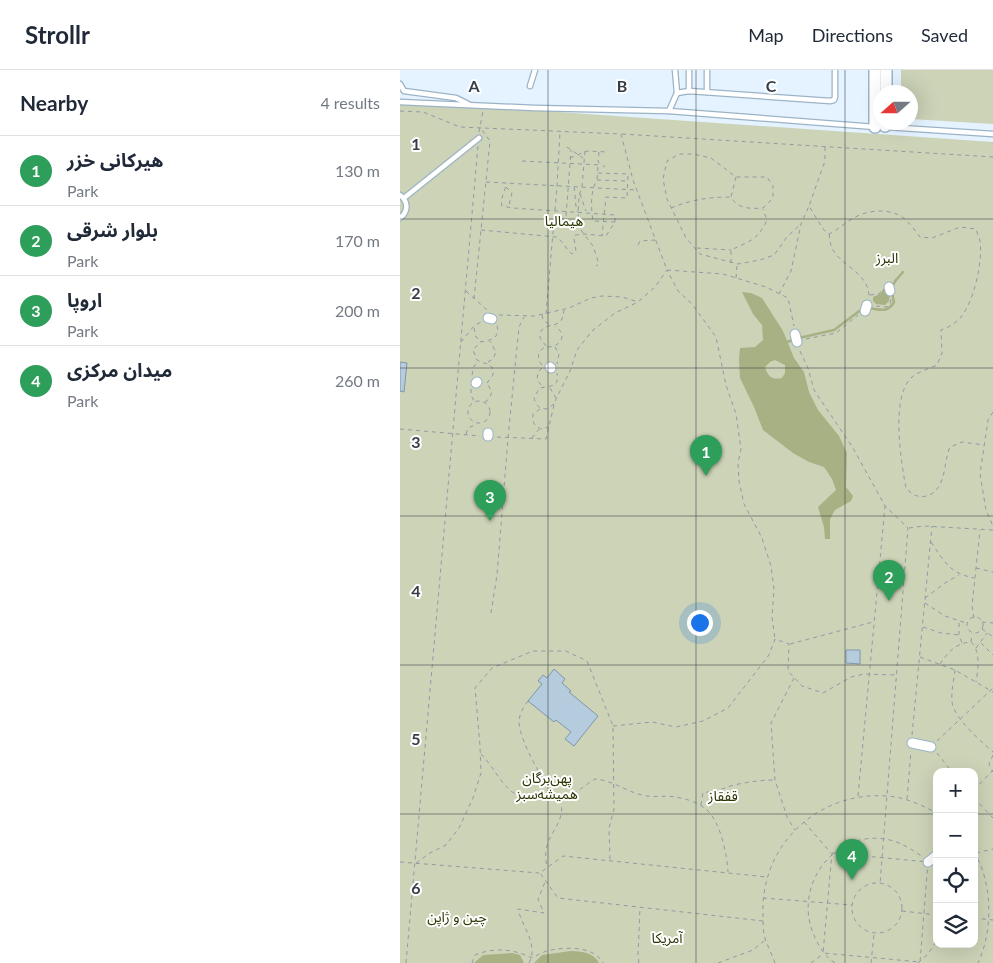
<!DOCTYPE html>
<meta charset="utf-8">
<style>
body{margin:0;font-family:Lato,"Noto Sans Arabic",sans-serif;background:#f2f2f3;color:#1f2937}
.controls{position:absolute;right:15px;bottom:15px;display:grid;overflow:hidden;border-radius:10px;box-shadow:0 5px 20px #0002}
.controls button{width:45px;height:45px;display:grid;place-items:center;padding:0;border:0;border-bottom:1px solid #e0e1e3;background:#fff;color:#1f2937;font:25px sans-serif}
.compass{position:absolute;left:473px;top:15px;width:45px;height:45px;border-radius:50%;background:#fff;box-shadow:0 5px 20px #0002;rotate:249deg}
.you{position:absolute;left:299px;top:552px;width:18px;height:18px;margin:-12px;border:4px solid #fff;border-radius:50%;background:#1a73e8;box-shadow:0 0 0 8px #1a73e833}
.badge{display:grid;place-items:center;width:32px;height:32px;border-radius:50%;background:#7c3aed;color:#fff;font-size:16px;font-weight:700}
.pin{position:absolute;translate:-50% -41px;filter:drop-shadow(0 1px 2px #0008)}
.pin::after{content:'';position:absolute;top:26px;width:18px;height:15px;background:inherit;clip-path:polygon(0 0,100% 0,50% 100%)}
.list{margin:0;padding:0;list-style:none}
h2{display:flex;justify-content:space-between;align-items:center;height:65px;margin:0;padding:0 20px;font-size:21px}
h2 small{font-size:16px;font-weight:400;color:#747a83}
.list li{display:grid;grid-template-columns:32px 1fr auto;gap:15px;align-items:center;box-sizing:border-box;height:70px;padding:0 20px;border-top:1px solid #e0e1e3}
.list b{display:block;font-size:19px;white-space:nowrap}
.list p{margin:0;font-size:16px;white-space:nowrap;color:#747a83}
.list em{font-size:16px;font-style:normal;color:#747a83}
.icon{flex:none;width:28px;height:28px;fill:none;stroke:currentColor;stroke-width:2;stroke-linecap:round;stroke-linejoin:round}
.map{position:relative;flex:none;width:593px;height:893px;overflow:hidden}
header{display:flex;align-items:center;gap:30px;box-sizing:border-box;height:70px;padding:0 25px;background:#fff;border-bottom:1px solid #e0e1e3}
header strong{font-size:24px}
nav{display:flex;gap:28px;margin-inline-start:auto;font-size:18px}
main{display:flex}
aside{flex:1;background:#fff}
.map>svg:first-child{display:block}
.green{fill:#ccd3b7;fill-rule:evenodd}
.water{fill:#a7b184;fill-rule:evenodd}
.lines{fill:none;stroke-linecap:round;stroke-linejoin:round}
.stream{stroke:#a7b184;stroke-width:2.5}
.building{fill:#b5ccdf;stroke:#8096a8}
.lane-casing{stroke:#9cb3c6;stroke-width:7}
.street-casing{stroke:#9cb3c6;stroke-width:11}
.secondary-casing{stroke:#9cb3c6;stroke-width:14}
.path{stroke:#8f9ba5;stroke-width:1;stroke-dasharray:4 4;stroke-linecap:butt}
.lane{stroke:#fff;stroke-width:4.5}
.street{stroke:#fff;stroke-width:9}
.secondary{stroke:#fff;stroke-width:11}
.grid{fill:none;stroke:#353e46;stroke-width:1;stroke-opacity:0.55}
.labels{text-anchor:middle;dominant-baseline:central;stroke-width:4;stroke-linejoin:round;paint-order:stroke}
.park-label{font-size:14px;fill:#2c3400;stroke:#fff}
.grid-label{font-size:16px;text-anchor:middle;font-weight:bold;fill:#353e46;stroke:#fff;stroke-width:4;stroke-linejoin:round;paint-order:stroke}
</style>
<header>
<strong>Strollr</strong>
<nav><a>Map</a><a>Directions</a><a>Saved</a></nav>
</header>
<main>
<aside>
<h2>Nearby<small>4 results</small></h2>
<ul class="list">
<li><span class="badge" style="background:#2e9e5b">1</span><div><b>هیرکانی خزر</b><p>Park</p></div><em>130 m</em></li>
<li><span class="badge" style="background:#2e9e5b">2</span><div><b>بلوار شرقی</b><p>Park</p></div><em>170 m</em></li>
<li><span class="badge" style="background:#2e9e5b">3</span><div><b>اروپا</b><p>Park</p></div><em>200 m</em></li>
<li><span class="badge" style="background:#2e9e5b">4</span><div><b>میدان مرکزی</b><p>Park</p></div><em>260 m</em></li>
</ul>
</aside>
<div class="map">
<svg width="593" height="893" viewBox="0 0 593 893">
<rect width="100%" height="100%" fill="#e4f3ff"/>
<g class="green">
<path d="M501 0H593V54L511 49 510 22H501Z"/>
<path d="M0 31 593 72V893H0ZM537 702H574V874H537Z"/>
</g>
<g class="water">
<path d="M486 215 490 225 489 231 485 235 476 234 473 231V227L480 224Z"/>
<path d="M342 222 351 223 362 228 383 261 394 288 404 302 409 322 418 340 439 366 447 383 446 417 453 426 451 431 435 440 430 449V469H425L424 457 418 437 436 420 432 409 424 397 409 392 393 383 363 360 354 337 340 308 339 290 340 278 355 277 363 270 362 255 353 244ZM375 290 385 295V303L382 308C372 310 368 307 365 297L370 292Z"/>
<path d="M171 881C183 882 193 882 199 893H134L142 885Z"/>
<path d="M112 883 120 885 124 893H74L83 885Z"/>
</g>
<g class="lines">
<g class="stream">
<path d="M491 218 496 210 503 202"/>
<path d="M468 238C479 239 487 244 494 232L492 223"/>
<path d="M399 268 434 260 462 239"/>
<path d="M387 272 393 270"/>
</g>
</g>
<g class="building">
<path d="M0 292 7 293 4 322 0 321Z"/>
<path d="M446 580H460V594L446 593Z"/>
<path d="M154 599 165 609 162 613 171 621 169 622 198 646 174 676 165 669 171 662 156 650 154 652 128 631 142 614 138 611 143 605 147 608Z"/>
</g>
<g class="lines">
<defs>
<g id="lane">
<path d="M0 14 4 21 56 28 68 34"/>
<path d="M130 16 135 0"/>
<path d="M289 21V0"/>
<path d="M307 22V0"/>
<path d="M277 23 289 21 430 31 434 30 435 27V0"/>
<path d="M0 32 135 38 269 41 475 57"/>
<path d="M269 41 277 23 275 0"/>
<path d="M486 57 593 64"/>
<path d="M0 125C8 131 9 141 0 148"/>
<path d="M4 128 79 68"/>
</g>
<g id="street">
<path d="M489 217 490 221"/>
<path d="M465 241 467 235"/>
<path d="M88 248 92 249"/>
<path d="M395 264 397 272"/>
<path d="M150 297 151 298"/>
<path d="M76 313 77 312"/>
<path d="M88 366V363"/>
<path d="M512 673 531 677"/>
<path d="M528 792 537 785"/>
</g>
<g id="secondary">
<path d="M475 0V57"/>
<path d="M486 22V0"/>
<path d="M485 56V52"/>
</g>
</defs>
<use href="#lane" class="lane-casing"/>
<use href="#street" class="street-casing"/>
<use href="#secondary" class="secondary-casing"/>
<g class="path">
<path d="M0 41 23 42 60 57 221 64 233 110 267 200 323 204 366 217 388 228 394 256"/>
<path d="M79 62 83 41"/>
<path d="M222 64 593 87"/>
<path d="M167 77 183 88"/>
<path d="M425 77V91L409 136 423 159 429 164C438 160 444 153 452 149 466 140 486 138 501 146 508 151 515 160 520 167L532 168 560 157 576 159C577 163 579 167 580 171 583 191 574 231 561 247 555 254 549 257 541 260L542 283 537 295C529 299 516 302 510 309 491 330 501 392 506 418 517 432 535 428 541 412 546 401 545 388 550 377L562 372 584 375"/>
<path d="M185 81 182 117 179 126 178 147 181 160 193 176 198 191V195L196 196"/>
<path d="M199 82 198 92 205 97"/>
<path d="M170 88 187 81 208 82"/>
<path d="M122 91 201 95"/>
<path d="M198 103 228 104 227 128 206 127 202 166"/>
<path d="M336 107 331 127C338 139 350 139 363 138L373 128V116L367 107H336L311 88 293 84H279L267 91 263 109 267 129 286 168 300 184 338 194 360 190 374 185 387 167 401 154"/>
<path d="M197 109 198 96"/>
<path d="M86 112 236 120"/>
<path d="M106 117 112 123 109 135"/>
<path d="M174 117C176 125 174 134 178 142"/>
<path d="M180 124 186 141"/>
<path d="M271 138C290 130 309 127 330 127"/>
<path d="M160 150 166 147 171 80"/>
<path d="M215 152 193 151C191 138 190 121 197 110L227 111"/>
<path d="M81 160 156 167C164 171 165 179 172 184L176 181 174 169 175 165 185 164 206 166 215 152V145L113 138 102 136 101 131 107 113"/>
<path d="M429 164C430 170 430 175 433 180 443 197 470 204 469 228"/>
<path d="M238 175 240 171 255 170"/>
<path d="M297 178 331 180"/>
<path d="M331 193V180C350 171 358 170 367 150L363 139"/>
<path d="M336 208 337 195"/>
<path d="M66 221 87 240"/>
<path d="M379 224 391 201 401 154 409 136"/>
<path d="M470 225 479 224 482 220"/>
<path d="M74 229 90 71 80 57"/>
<path d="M476 236 487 237 490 234 491 229"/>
<path d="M146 244 157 116 160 62"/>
<path d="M99 245 134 246 169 238 191 228 202 226 222 227 238 232"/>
<path d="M142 245 143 250 150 255"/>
<path d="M74 258 76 267 81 271"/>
<path d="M406 269 436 263 458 245"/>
<path d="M61 272 74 256 81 252"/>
<path d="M146 276 140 268 141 261C151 250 162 261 164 240"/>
<path d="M155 277 159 284 157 294"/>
<path d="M400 281 408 298 414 320 453 378 485 436 508 458 480 814"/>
<path d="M88 292 93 289 96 282 90 271"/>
<path d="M142 295C136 288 138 281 145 277 160 278 169 266 155 256"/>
<path d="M142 298 138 302 137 310 143 317"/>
<path d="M72 305 74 296 79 292"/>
<path d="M87 313 93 305C94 291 84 295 77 290L73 280 80 272C91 270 100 269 97 255"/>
<path d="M150 318 156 328"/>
<path d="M71 319V325L74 331"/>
<circle cx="79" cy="342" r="11"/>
<path d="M85 332 89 329 92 322 87 313"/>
<path d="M154 334 147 339C139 339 135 335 134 327L140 318C150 316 160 317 157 303"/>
<path d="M140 339 133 344C132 352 134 356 141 359L149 357"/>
<path d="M593 342 588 350 580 404 586 440 593 456"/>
<path d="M0 359 80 366"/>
<path d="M66 364 68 358 77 354"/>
<path d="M97 367 146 369 155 331 170 301 177 280 192 261 215 243 238 232 255 217 267 200 278 221 292 234 316 267 326 315 336 344 341 379 338 393 339 411 344 434 362 468 371 496 374 519 372 547 375 569"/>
<path d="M132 368 139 359"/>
<path d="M509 458 524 456 593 460"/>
<path d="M531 472C544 491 549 503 574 508"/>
<path d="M576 498 593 502"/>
<path d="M525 528 545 513 559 505"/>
<path d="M525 533 545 546 566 553"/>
<path d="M91 543 97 505 108 368 119 257 124 247"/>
<circle cx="575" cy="555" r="8"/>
<path d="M574 548 572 536 580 460"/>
<path d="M582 552 593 553"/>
<path d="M559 553V565L562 573"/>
<path d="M523 557 541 563 559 565"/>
<path d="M582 559 593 567"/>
<path d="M571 572 572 564"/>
<path d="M581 573 593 585"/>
<path d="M390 574 473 552"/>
<path d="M576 578 587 563"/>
<path d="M520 587 555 600 593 622"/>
<path d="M540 594C548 582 556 573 571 572 581 581 578 600 576 612"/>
<path d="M555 600C554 610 551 621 552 631 553 648 581 671 593 682"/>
<path d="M394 608 371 653 375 710 387 747 395 760"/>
<path d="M128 631C123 637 119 645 119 652 119 668 140 706 150 719 152 722 156 724 158 727 168 743 155 757 149 770 145 779 145 788 147 797"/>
<path d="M213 656 252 652 276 657 303 651 328 638 369 585 375 569 389 574 388 601 402 616 423 623 451 607 464 604 496 605"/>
<path d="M512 665 532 456"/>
<path d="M537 671 593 618"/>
<path d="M537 683 552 702"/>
<path d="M81 684C92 695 100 712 111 721 126 734 158 730 175 722 182 719 188 713 195 709 212 710 225 721 242 725 253 728 265 725 276 727 287 729 300 733 308 741 321 754 327 785 328 802"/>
<path d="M593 685 589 694 593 702"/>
<path d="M574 720 593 700"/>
<path d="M458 726 485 436"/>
<path d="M574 728 593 748"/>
<path d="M507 729 511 681"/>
<path d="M301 735 303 722C315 723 323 718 334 715 348 712 361 710 374 710"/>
<path d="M404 752 431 783"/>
<path d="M574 782C593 813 593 861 578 893"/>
<path d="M432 783 528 792 520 892 423 883Z"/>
<path d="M576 783 593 779"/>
<path d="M0 792 139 803"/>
<path d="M16 793 30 783 46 775 59 758 73 728 81 703 80 676 75 618 92 598 133 581H166L187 591 213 656 214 739 209 758 210 791"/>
<path d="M533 799 537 805"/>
<circle cx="477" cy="838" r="25"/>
<path d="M363 828 452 835"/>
<path d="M502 841 537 845"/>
<path d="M574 848 593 850"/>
<path d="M363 851 158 828 140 803 163 786 367 807"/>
<path d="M6 893 78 76"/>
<path d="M72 893 75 885C94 877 114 879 132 888 138 885 144 881 151 880 168 877 194 876 203 893"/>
<path d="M129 893C139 874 122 857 118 839L144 843 138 829 145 812"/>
<path d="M239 893 238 885 240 838"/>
<path d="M318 893 353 880 365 870"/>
<path d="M375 893C372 884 366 874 364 864 363 858 363 851 363 845 360 776 417 721 487 726 505 727 521 735 537 743"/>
<path d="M411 893 423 884"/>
<path d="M435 893C424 886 418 875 413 863 394 816 433 761 485 769 499 771 511 779 523 787"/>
<path d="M471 893 474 864"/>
<path d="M518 893 528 884 537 870"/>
</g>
<use href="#lane" class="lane"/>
<use href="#street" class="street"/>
<use href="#secondary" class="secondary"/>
</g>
<path class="grid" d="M148 0V893M296 0V893M445 0V893M0 149H593M0 298H593M0 446H593M0 595H593M0 744H537M574 744H593"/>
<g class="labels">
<g class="park-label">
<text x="164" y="150">هیمالیا</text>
<text x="487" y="187">البرز</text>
<text x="147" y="707">پهن‌برگان<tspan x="147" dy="16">همیشه‌سبز</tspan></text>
<text x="323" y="725">قفقاز</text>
<text x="57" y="846">چین و ژاپن</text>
<text x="267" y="867">آمریکا</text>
</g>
</g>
<g class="grid-label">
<text x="74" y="22">A</text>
<text x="222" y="22">B</text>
<text x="371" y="22">C</text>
<text x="16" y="80">1</text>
<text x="16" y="229">2</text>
<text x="16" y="378">3</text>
<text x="16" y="527">4</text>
<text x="16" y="675">5</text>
<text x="16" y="824">6</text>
</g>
</svg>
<div class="controls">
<button>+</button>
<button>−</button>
<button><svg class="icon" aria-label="locate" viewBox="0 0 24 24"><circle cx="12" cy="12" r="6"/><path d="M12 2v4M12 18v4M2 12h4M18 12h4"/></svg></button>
<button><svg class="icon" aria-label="layers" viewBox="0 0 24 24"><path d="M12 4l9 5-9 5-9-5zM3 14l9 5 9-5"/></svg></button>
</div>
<svg class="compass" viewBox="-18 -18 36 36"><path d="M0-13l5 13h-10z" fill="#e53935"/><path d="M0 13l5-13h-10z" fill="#747a83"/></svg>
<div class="you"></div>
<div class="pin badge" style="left:306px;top:406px;background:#2e9e5b">1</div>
<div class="pin badge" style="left:489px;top:531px;background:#2e9e5b">2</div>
<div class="pin badge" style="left:90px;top:451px;background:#2e9e5b">3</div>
<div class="pin badge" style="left:452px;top:810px;background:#2e9e5b">4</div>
</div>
</main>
